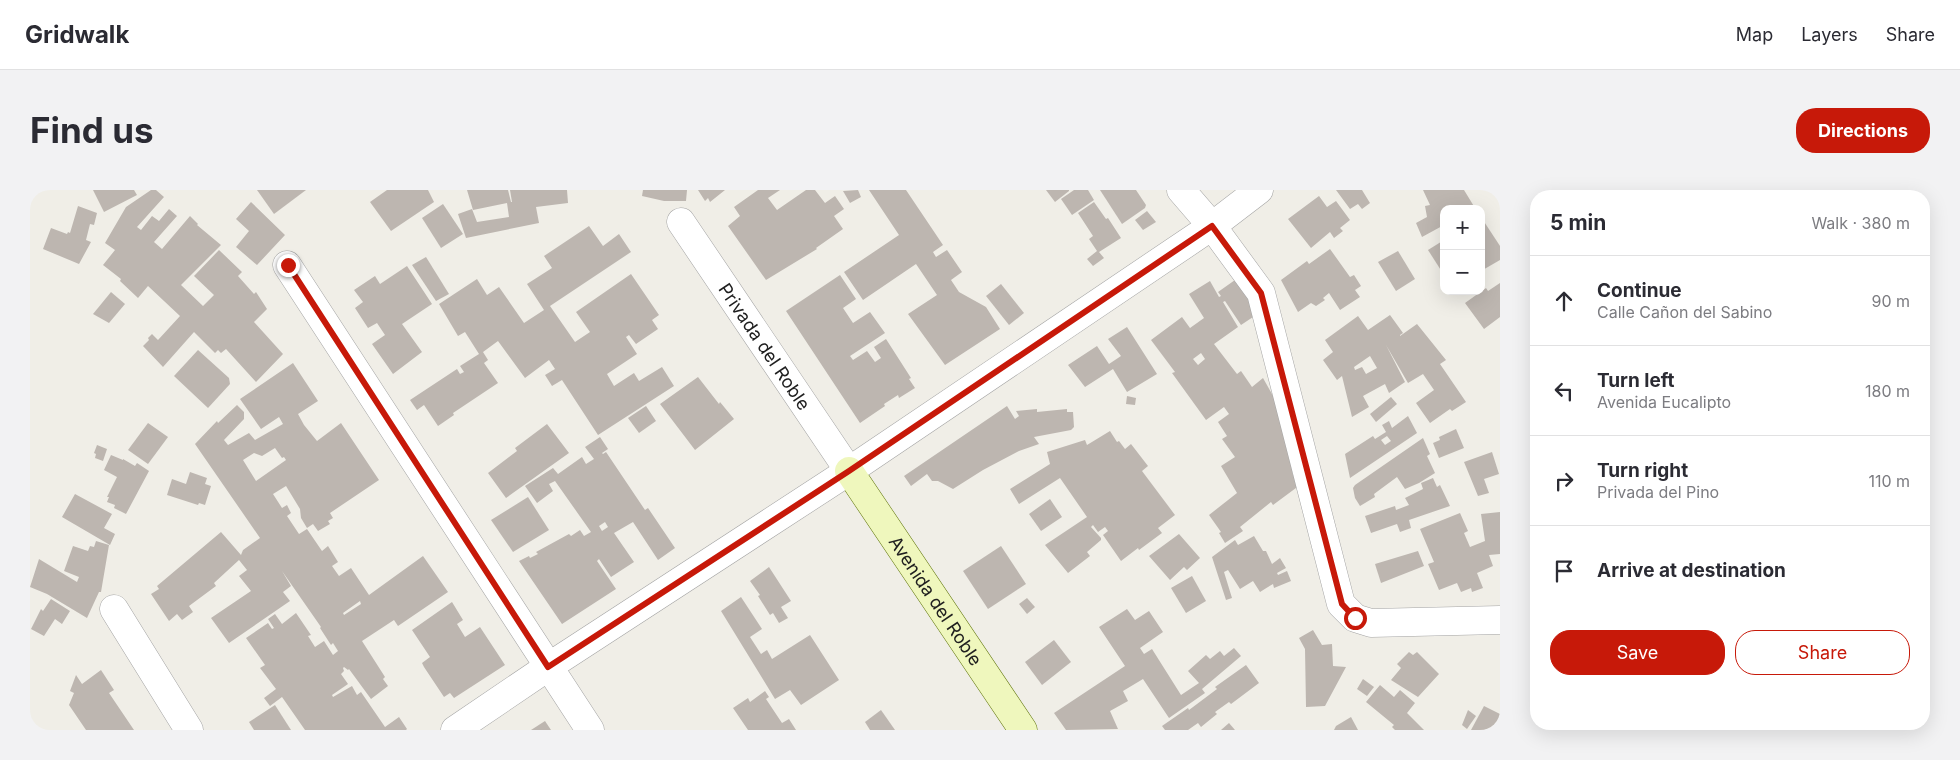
<!DOCTYPE html>
<meta charset="utf-8">
<style>
body{margin:0;font-family:Inter,sans-serif;background:#f2f2f3;color:#2b2b33}
.controls{position:absolute;right:15px;top:15px;display:grid;overflow:hidden;border-radius:10px;box-shadow:0 5px 20px #0002}
.controls button{width:45px;height:45px;display:grid;place-items:center;padding:0;border:0;border-bottom:1px solid #e1e1e2;background:#fff;color:#2b2b33;font:25px sans-serif}
.stop{position:absolute;width:15px;height:15px;margin:-11px;border:4px solid #c71909;border-radius:50%;background:#fff}
.stop.end{background:#c71909;border-color:#fff;box-shadow:0 1px 5px #0008}
.list{margin:0;padding:0;list-style:none}
h2{display:flex;justify-content:space-between;align-items:center;height:65px;margin:0;padding:0 20px;font-size:21px}
h2 small{font-size:16px;font-weight:400;color:#7c7c81}
.list li{display:grid;grid-template-columns:32px 1fr auto;gap:15px;align-items:center;box-sizing:border-box;height:90px;padding:0 20px;border-top:1px solid #e1e1e2}
.list b{display:block;font-size:19px;white-space:nowrap}
.list p{margin:0;font-size:16px;white-space:nowrap;color:#7c7c81}
.list em{font-size:16px;font-style:normal;color:#7c7c81}
.actions{display:flex;gap:10px;padding:15px 20px}
.actions a{flex:1;padding:11px 0;border:1px solid #c71909;border-radius:20px;text-align:center;font-size:18px;color:#c71909}
.actions .main{background:#c71909;color:#fff}
.icon{flex:none;width:28px;height:28px;fill:none;stroke:currentColor;stroke-width:2;stroke-linecap:round;stroke-linejoin:round}
.map{position:relative;flex:none;width:1470px;height:540px;overflow:hidden;border-radius:20px}
header{display:flex;align-items:center;gap:30px;box-sizing:border-box;height:70px;padding:0 25px;background:#fff;border-bottom:1px solid #e1e1e2}
header strong{font-size:24px}
nav{display:flex;gap:28px;margin-inline-start:auto;font-size:18px}
.intro{display:flex;align-items:center;justify-content:space-between;box-sizing:border-box;height:120px;padding:0 30px}
h1{margin:0;font-size:35px}
.button{padding:12px 22px;border-radius:20px;background:#c71909;color:#fff;font-size:18px;font-weight:700}
main{display:flex;gap:30px;padding:0 30px}
aside{flex:1;background:#fff;border-radius:20px;box-shadow:0 5px 20px #0002}
.map>svg:first-child{display:block}
.building{fill:#bdb6b0;fill-rule:evenodd}
.lines{fill:none;stroke-linecap:round;stroke-linejoin:round}
.street-casing{stroke:#a4a4a4;stroke-width:29}
.secondary-casing{stroke:#5f740a;stroke-width:29}
.street{stroke:#fff;stroke-width:28}
.secondary{stroke:#eff7bd;stroke-width:28}
.route{stroke:#c71909;stroke-width:6}
.labels{text-anchor:middle;dominant-baseline:central;stroke-width:4;stroke-linejoin:round;paint-order:stroke}
.street-label{font-size:18px;fill:#202020;stroke:#fff}
</style>
<header>
<strong>Gridwalk</strong>
<nav><a>Map</a><a>Layers</a><a>Share</a></nav>
</header>
<div class="intro"><h1>Find us</h1><a class="button">Directions</a></div>
<main>
<div class="map">
<svg width="1470" height="540" viewBox="0 0 1470 540">
<rect width="100%" height="100%" fill="#f0eee7"/>
<g class="building">
<path d="M63 0H104L107 5 74 22Z"/>
<path d="M121 0H126L134 7 107 37 111 40 122 26 129 31 139 19 147 26 124 52 132 59 160 26 168 34 167 35 191 55 151 95 173 116 184 105 164 86 189 60 212 82 208 86 224 104 226 102 237 119 224 132 253 164 226 192 196 159 191 163 188 160 185 163 164 142 133 177 113 156 119 150 118 148 122 144 128 150 150 126 118 96 108 108 90 91 91 89 73 75 85 60 75 53 96 17Z"/>
<path d="M227 0H276L244 24Z"/>
<path d="M357 0H398L404 12 361 41 340 12Z"/>
<path d="M437 0H478L481 12H482L480 0H537L538 13 506 17 509 33 436 48 428 24 442 19 447 32 479 27 477 13 443 20Z"/>
<path d="M613 0H657L656 11H634L612 6Z"/>
<path d="M668 0H695L680 12 678 8 675 11Z"/>
<path d="M728 0H750L738 8 747 20 776 0H785L795 13 805 6 814 19 804 26 813 39 786 58 787 59 736 90 698 36 710 26 704 17Z"/>
<path d="M828 0 831 7 820 13 813 1Z"/>
<path d="M839 0H876L913 55 903 62 906 67 917 60 932 82 921 90 929 102 956 117 970 139 915 175 878 124 907 105 886 74 833 110 814 82 869 45Z"/>
<path d="M1016 0H1039V1L1025 12Z"/>
<path d="M1044 0H1058L1064 10 1042 25 1031 9Z"/>
<path d="M1070 0H1106L1116 15 1115 18 1092 34Z"/>
<path d="M1306 0H1332L1340 13 1332 19 1328 14 1320 19Z"/>
<path d="M1393 0H1434L1445 18 1414 19V35L1392 47 1386 33 1397 27 1395 16 1400 15Z"/>
<path d="M1289 6 1297 17 1306 11 1320 30 1310 38 1313 41 1304 48 1300 42 1281 58 1258 29Z"/>
<path d="M221 12 255 45 227 75 206 57 219 41 206 29Z"/>
<path d="M1064 12 1076 29 1078 28 1091 48 1069 62 1074 68 1063 76 1057 69 1067 61 1059 49 1063 46 1048 23Z"/>
<path d="M413 14 433 44 411 58 392 28Z"/>
<path d="M48 16 67 23 64 35 60 34 56 50 61 52 49 74 13 59 21 38 37 44 38 42 40 43Z"/>
<path d="M1117 21 1126 32 1113 40 1105 30Z"/>
<path d="M1451 27 1470 56V70L1451 81Z"/>
<path d="M559 36 573 56 589 44 601 62 520 116 545 152 560 142 546 122 601 84 629 125 622 130 628 139 606 154 599 145 596 147 607 164 577 184 584 196 604 183 609 191 632 177 644 196 568 245 532 190 522 196 515 185 525 179 519 170 495 188 468 151 453 162 458 170 454 173 468 193 423 223 424 225 408 236 394 215 387 220 380 210 427 179 430 184 434 182 430 176 449 164 435 142 428 146 409 114 447 89 457 105 469 97 494 133 514 120 497 94 522 78 514 66Z"/>
<path d="M1414 50V85L1398 60Z"/>
<path d="M1300 59 1320 87 1324 85 1331 96 1325 100 1330 107 1310 120 1299 103 1293 108 1295 110 1286 116 1281 113 1268 122 1251 90 1277 71 1279 74Z"/>
<path d="M1368 61 1385 89 1366 101 1348 72Z"/>
<path d="M396 67 419 104 406 111 382 75Z"/>
<path d="M377 76 402 114 372 134 392 162 363 184 342 154 355 145 347 133 338 138 325 118 333 112 324 100 345 86 350 94Z"/>
<path d="M810 85 826 109 813 118 823 133 840 122 855 143 820 166 823 170 837 161 845 172 851 168 844 157 856 149 881 188 879 189 885 198 869 208 868 205 854 214 855 216 830 233 756 121Z"/>
<path d="M1205 90 1229 123 1211 135 1195 111 1193 112 1208 137 1184 154 1207 184 1211 181 1222 197 1233 188 1247 213 1254 235 1263 285 1270 295 1243 315 1241 312 1210 337 1213 341 1195 353 1189 343 1191 342 1179 325 1207 303 1191 276 1205 267 1192 249 1197 246 1188 232 1199 224 1194 217 1176 230 1142 183 1145 182 1121 150 1152 127 1160 138 1174 128 1159 104 1180 91 1189 107 1191 106 1188 102ZM1171 163 1175 169 1168 175 1163 169Z"/>
<path d="M1470 93V127L1454 139 1435 113 1456 98 1458 101Z"/>
<path d="M971 94 994 123 979 135 956 106Z"/>
<path d="M81 102 95 114 79 133 63 124Z"/>
<path d="M1360 125 1373 143 1370 145V146L1387 134 1416 170 1410 174 1436 212 1422 221 1420 219 1400 233 1386 213 1404 200 1393 184 1378 193 1356 155 1375 192 1359 203 1355 194 1333 206 1339 217 1322 227 1312 186 1307 190 1293 170 1303 162 1295 150 1328 126 1338 140ZM1340 166 1347 178 1336 184 1332 177 1325 180 1324 177Z"/>
<path d="M1097 137 1127 184 1097 202 1083 179 1055 197 1038 175 1067 156 1079 174 1091 166 1078 149Z"/>
<path d="M168 160 199 188 200 194 178 218 144 186Z"/>
<path d="M263 173 288 211 268 224 274 235 287 251 311 233 349 290 300 323 303 328 298 331 300 334 288 341 283 334 277 338 271 328 270 319 256 296 243 304 252 318 257 315 261 323 257 326 269 344 277 339 292 361 298 356 308 372 302 376 309 386 321 378 339 405 393 366 418 402 368 436 364 430 332 451 355 487 353 489 358 496 341 509 319 479 318 480 314 477 313 478 314 481 311 484 318 494 302 505 303 507 322 496 327 505 331 502 355 537 369 527 377 539 376 540H275L252 507 240 516 234 508 246 499 230 478 235 475 216 448 238 433 242 439 244 438 238 429 245 424 252 434 266 423 281 445 278 446 285 457 294 451 303 465 308 461 303 453 301 455 290 438 291 437 252 381 261 396 253 402 260 411 199 453 181 428 221 401 209 386 217 380 209 370 184 393 186 396 159 416 163 422 152 430 147 424 139 431 121 404 129 399 127 396 191 342 211 365 213 360 230 348 165 254 187 231 188 233 207 215 214 222V229L194 250 198 255 219 243 225 250 253 234 249 227 231 239 210 209ZM245 258 252 268 254 267 256 270 226 291 213 270 224 263 232 266ZM330 411 331 414 314 425 313 423Z"/>
<path d="M668 187 689 214 690 212 704 229 665 260 630 214Z"/>
<path d="M1097 206 1106 208 1105 215 1096 214Z"/>
<path d="M1361 207 1367 214 1346 232 1340 224Z"/>
<path d="M616 216 626 231 609 243 598 228Z"/>
<path d="M977 216 985 229 989 226 986 221 1007 219V222L1037 219V222H1043L1044 237 1041 240 1004 247 1009 254 989 261 953 280 923 299 908 291H902L897 284 881 296 874 286Z"/>
<path d="M1378 226 1387 243 1320 288 1315 264 1343 246 1345 249 1356 242 1352 235 1359 231 1362 238ZM1357 246 1361 251 1355 255 1351 250Z"/>
<path d="M118 233 138 247 118 274 98 260Z"/>
<path d="M517 234 539 263 476 308 458 283 487 261 485 258Z"/>
<path d="M1426 239 1434 258 1409 268 1403 253 1410 250 1409 247Z"/>
<path d="M1080 241 1087 252 1089 251 1095 259 1101 254 1118 276 1112 281 1145 325 1128 338 1132 343 1109 360 1108 358 1091 371 1073 345 1078 341 1075 337 1068 342 1063 335 1061 337 1071 348V350L1057 362 1060 366 1038 383 1015 355 1057 327 1030 288 989 314 980 299 1020 274 1017 262 1055 250 1057 255Z"/>
<path d="M570 247 578 259 572 263 573 264 576 262 615 320 618 318 645 358 628 370 603 332 584 343 604 372 581 387 569 369 567 371 586 399 532 434 489 371 499 366 500 368 508 364 506 362 539 344 541 346 550 340 554 346 561 342 525 291 519 294 523 301 507 313 495 296 523 278 528 284 552 267 556 274 564 269 555 257ZM575 332 578 337 572 341 569 336Z"/>
<path d="M1393 248 1400 264 1397 266 1405 283 1389 293 1375 299 1367 287 1344 304 1345 307 1330 316 1325 308 1323 298 1325 295Z"/>
<path d="M67 255 77 259 73 271 65 268 66 264 64 263Z"/>
<path d="M1462 262 1469 284 1454 289 1459 303 1448 306 1434 272Z"/>
<path d="M81 265 93 270V269L105 276 107 273 119 281 96 324 84 318 85 315 77 312 79 307H77L87 287 74 280Z"/>
<path d="M160 282 177 288 175 294 181 296 175 315 169 313 168 315 137 305 142 289 156 294Z"/>
<path d="M1403 288 1407 297 1410 295 1420 316 1379 330 1381 338 1370 342 1367 334 1341 343 1335 326 1365 316 1366 320 1379 315 1375 308 1393 299 1391 293Z"/>
<path d="M45 304 82 324 74 338 85 344 80 355 32 327Z"/>
<path d="M498 307 519 340 483 362 461 330Z"/>
<path d="M1020 309 1032 327 1011 341 999 324Z"/>
<path d="M1470 322V364L1459 365 1463 376 1447 383 1453 398 1442 402 1441 398 1431 402 1427 393 1409 400 1398 374 1404 372 1390 339 1430 323 1438 341 1434 343 1440 357 1455 351 1451 324Z"/>
<path d="M1149 344 1170 368 1157 380 1154 377 1140 390 1119 366Z"/>
<path d="M1224 346 1233 361H1236L1242 374 1250 368 1256 378 1247 383 1248 385 1257 381 1261 391 1244 398 1243 394 1230 402 1223 391 1210 399 1198 380 1194 382 1202 408 1196 410 1182 367 1205 350 1208 355Z"/>
<path d="M66 351 79 355 71 402H69L57 428 17 404 0 397 9 369 47 392 49 387 34 381 43 356 58 361 60 356 64 357Z"/>
<path d="M971 356 996 394 958 419 933 381Z"/>
<path d="M1388 361 1394 376 1351 393 1345 374Z"/>
<path d="M739 377 761 411 751 417 758 428 749 433 743 423 740 425 728 406 730 405 720 391Z"/>
<path d="M1162 386 1176 411 1156 423 1141 398Z"/>
<path d="M711 407 732 439 720 447 731 464 737 460 742 469 780 445 809 490 771 515 760 500 745 509 691 421Z"/>
<path d="M997 408 1005 417 997 424 989 414Z"/>
<path d="M21 409 40 421 32 434 25 429 14 446 1 439 11 419 13 421Z"/>
<path d="M422 412 433 430 427 434 435 447 450 437 475 475 424 508 420 503 414 507 394 477 392 473 400 467 382 440Z"/>
<path d="M1097 419 1105 430 1119 421 1133 442 1110 458 1114 464 1122 459 1151 505 1169 493 1158 481 1176 465 1180 469 1190 461 1194 466 1204 458 1211 466 1172 499 1175 503 1139 528 1113 489 1093 501 1098 511 1080 521 1088 539 1036 540 1024 523 1095 476 1069 437Z"/>
<path d="M1283 440 1292 455 1302 454 1303 476 1316 477 1295 516 1276 517 1275 459 1269 448Z"/>
<path d="M1024 450 1041 472 1012 495 995 472Z"/>
<path d="M1379 462 1383 465 1387 462 1409 484 1388 507 1361 490 1371 478 1367 474Z"/>
<path d="M1216 475 1229 493 1201 514 1199 512 1185 522 1187 524 1171 537 1168 533 1158 540H1135L1132 536 1158 518 1159 520 1187 499 1185 497Z"/>
<path d="M71 480 84 500 79 503 104 540H56L39 515 44 503 40 501 46 485 52 494Z"/>
<path d="M1333 489 1344 497 1337 506 1327 499Z"/>
<path d="M1350 495 1364 507 1370 500 1385 513 1377 523 1394 540H1365L1362 537 1364 535 1336 512Z"/>
<path d="M735 501 739 507 736 509 752 533 759 529 766 540H718L703 518 718 508 720 512Z"/>
<path d="M245 515 261 540H224L219 532Z"/>
<path d="M1454 516 1470 524V540H1441Z"/>
<path d="M851 520 865 540H840L835 532Z"/>
<path d="M1438 520 1446 526 1437 539 1432 535Z"/>
<path d="M1321 527 1328 540H1304L1306 536Z"/>
<path d="M515 531 521 540H501Z"/>
<path d="M1199 533 1205 540H1191Z"/>
</g>
<g class="lines">
<defs>
<g id="street">
<path d="M1151 0 1182 36 1231 103 1311 414 1325 428 1341 433 1470 430"/>
<path id="s1" d="M651 32 819 281"/>
<path d="M257 75 560 540"/>
<path d="M84 419 159 540"/>
<path d="M425 540 518 477 819 281 1182 36 1229 0"/>
</g>
<g id="secondary">
<path id="s2" d="M819 281 993 540"/>
</g>
</defs>
<use href="#street" class="street-casing"/>
<use href="#secondary" class="secondary-casing"/>
<use href="#street" class="street"/>
<use href="#secondary" class="secondary"/>
</g>
<g class="lines">
<path class="route" d="M258 75 518 477 819 281 1182 36 1231 103 1312 414 1325 428"/>
</g>
<g class="labels">
<g class="street-label">
<text stroke="none"><textPath href="#s1" startOffset="150">Privada del Roble</textPath></text>
<text stroke="none"><textPath href="#s2" startOffset="156">Avenida del Roble</textPath></text>
</g>
</g>
</svg>
<div class="controls">
<button>+</button>
<button>−</button>
</div>
<div class="stop" style="left:1325px;top:428px"></div>
<div class="stop end" style="left:258px;top:75px"></div>
</div>
<aside>
<h2>5 min<small>Walk · 380 m</small></h2>
<ul class="list">
<li><svg class="icon" aria-label="ahead" viewBox="0 0 24 24"><path d="M12 20V5M6 11l6-6 6 6"/></svg><div><b>Continue</b><p>Calle Cañon del Sabino</p></div><em>90 m</em></li>
<li><svg class="icon" aria-label="left" viewBox="0 0 24 24"><path d="M17 20v-9H6M10 6l-5 5 5 5"/></svg><div><b>Turn left</b><p>Avenida Eucalipto</p></div><em>180 m</em></li>
<li><svg class="icon" aria-label="right" viewBox="0 0 24 24"><path d="M7 20v-9h11M14 6l5 5-5 5"/></svg><div><b>Turn right</b><p>Privada del Pino</p></div><em>110 m</em></li>
<li><svg class="icon" aria-label="arrive" viewBox="0 0 24 24"><path d="M6 21V4h12l-3 4 3 4H6"/></svg><div><b>Arrive at destination</b></div></li>
</ul>
<div class="actions"><a class="main">Save</a><a>Share</a></div>
</aside>
</main>
